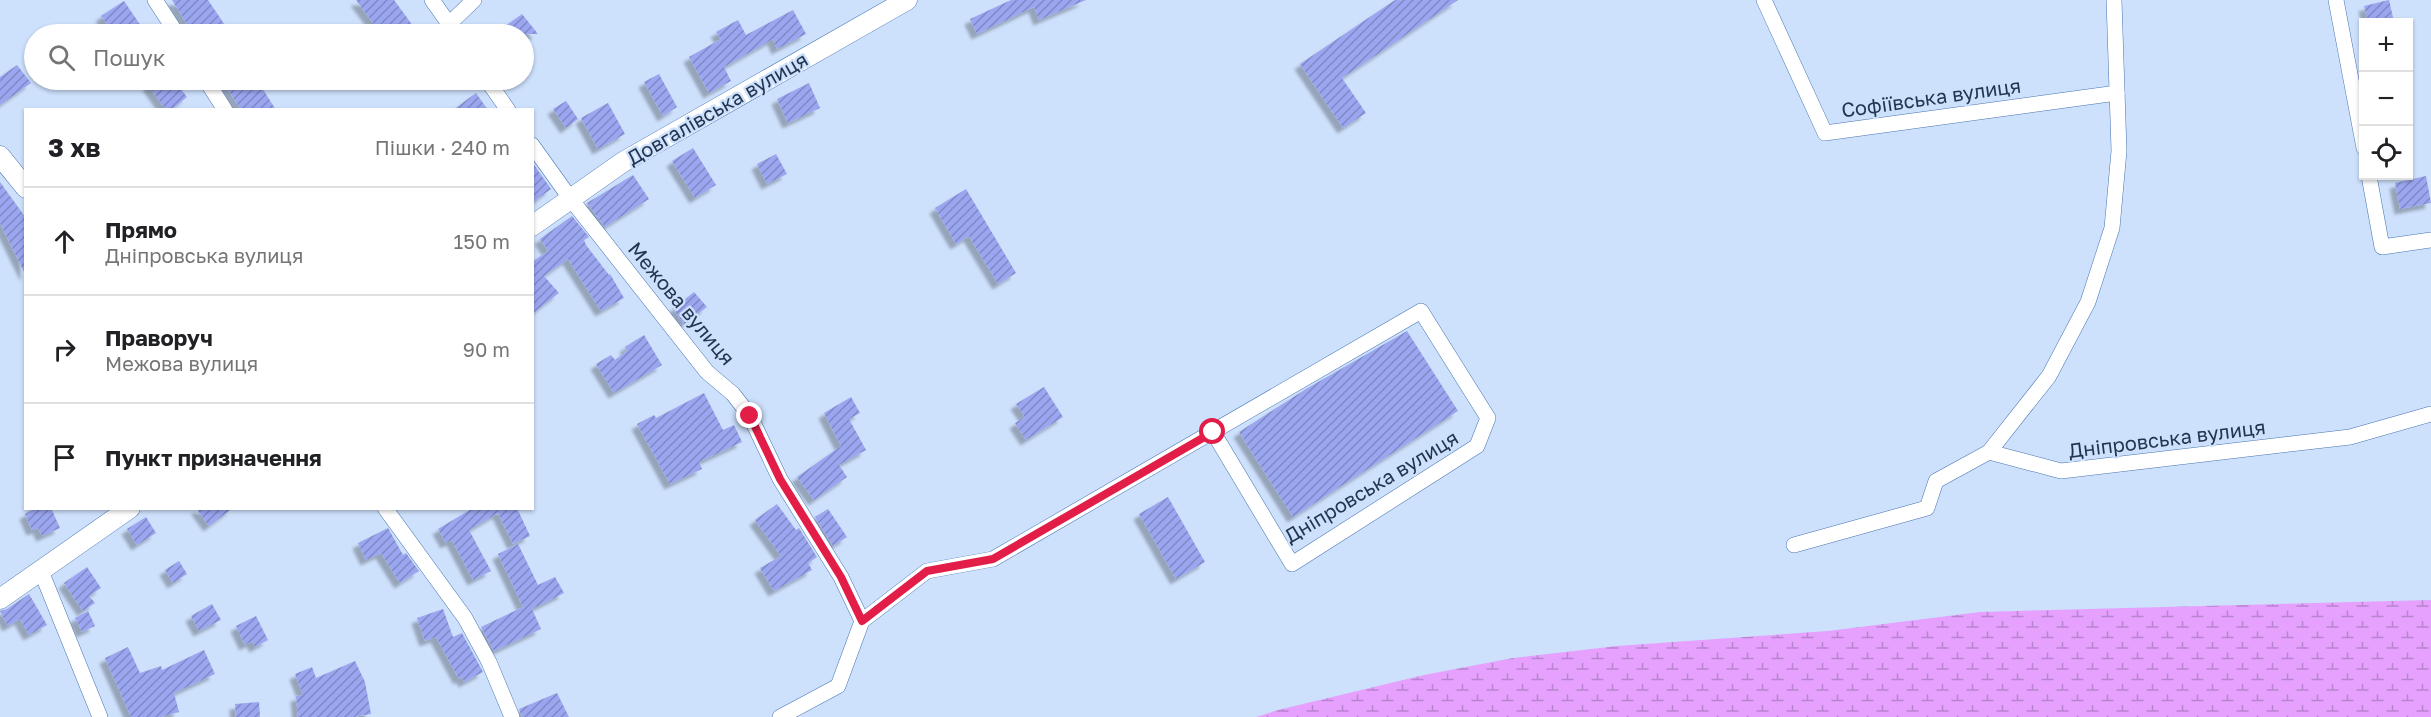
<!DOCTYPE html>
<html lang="uk">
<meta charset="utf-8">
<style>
body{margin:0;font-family:"Golos Text",sans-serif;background:#f6f6f6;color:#202124}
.controls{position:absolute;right:18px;top:18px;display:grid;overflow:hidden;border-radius:0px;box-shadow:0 2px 4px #0004}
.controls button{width:54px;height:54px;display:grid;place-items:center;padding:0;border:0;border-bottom:2px solid #e0e0e0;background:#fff;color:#202124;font:30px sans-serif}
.stop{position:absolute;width:18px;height:18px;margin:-14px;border:4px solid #e11d48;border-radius:50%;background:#fff}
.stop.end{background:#e11d48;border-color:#fff;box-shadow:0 2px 6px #0008}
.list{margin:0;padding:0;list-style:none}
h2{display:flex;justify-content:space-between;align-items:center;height:78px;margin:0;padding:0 24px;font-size:26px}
h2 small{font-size:20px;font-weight:400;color:#757577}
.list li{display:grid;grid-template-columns:39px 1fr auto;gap:18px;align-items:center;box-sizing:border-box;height:108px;padding:0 24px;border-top:2px solid #e0e0e0}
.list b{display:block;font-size:22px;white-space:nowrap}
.list p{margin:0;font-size:20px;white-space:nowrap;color:#757577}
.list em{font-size:20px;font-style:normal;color:#757577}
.icon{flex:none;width:33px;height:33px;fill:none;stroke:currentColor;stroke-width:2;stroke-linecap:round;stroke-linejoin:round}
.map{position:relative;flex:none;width:2431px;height:717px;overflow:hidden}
.search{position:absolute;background:#fff;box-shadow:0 2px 4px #0004;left:24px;top:24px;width:510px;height:66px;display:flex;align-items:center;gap:15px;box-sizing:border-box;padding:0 21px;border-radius:33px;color:#757577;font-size:22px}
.panel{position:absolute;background:#fff;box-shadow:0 2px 4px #0004;left:24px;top:108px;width:510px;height:402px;border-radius:0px}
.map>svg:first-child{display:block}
.wetland{fill:url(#wetland-marsh)}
.building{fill:url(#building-hatch);filter:url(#shadow)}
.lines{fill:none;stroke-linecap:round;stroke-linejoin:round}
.minor-casing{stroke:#4975b3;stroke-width:16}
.tertiary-casing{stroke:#4975b3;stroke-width:21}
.minor{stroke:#fff;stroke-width:15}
.tertiary{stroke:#fff;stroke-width:20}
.route{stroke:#e11d48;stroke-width:8}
.labels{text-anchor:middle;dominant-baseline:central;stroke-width:4.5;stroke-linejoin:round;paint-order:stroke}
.street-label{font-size:20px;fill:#233651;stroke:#cde0fc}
</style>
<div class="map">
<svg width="2431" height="717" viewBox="0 0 2431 717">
<defs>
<pattern id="wetland-marsh" width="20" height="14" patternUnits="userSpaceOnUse" patternTransform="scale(1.5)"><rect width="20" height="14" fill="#e5a1fd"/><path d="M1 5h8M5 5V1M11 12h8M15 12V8" fill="none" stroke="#b984cf"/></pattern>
<pattern id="building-hatch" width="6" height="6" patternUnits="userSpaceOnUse" patternTransform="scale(1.5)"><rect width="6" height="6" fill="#9ba6f0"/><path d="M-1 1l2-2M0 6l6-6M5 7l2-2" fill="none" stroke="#7e88c5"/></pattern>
<filter id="shadow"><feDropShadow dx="-5.5" dy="5.5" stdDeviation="1.5" flood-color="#0004"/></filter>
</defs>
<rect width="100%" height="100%" fill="#cde0fc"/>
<path class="wetland" d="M2431 600V717H1256L1278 710 1424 675 1513 658 1617 646 1828 631 1980 612Z"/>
<g class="building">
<path d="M172 0H208L231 34H193Z"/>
<path d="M356 0H394L419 34H381Z"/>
<path d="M1011 0H1086L1039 20 1034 7 977 34 970 19Z"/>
<path d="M1395 0H1458L1342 78 1366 113 1343 128 1300 64Z"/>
<path d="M2389 0 2394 22H2368L2364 6Z"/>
<path d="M124 1 141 26 128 34H114L101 16Z"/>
<path d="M793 10 806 34 777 49 773 39 724 67 731 81 709 93 689 57 721 39 716 32 738 20 746 35Z"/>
<path d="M522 14 538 34H494Z"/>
<path d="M17 65 31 83 0 105V77Z"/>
<path d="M659 74 677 107 663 116 644 82Z"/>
<path d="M156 80H174L187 97 171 110H166L148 85Z"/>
<path d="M222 80H257L276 110H241Z"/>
<path d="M809 83 820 108 788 123 777 99Z"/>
<path d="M476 93 488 110H453Z"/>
<path d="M566 101 578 119 566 128 553 109Z"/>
<path d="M608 103 625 134 598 149 581 118Z"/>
<path d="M693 148 716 185 695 198 672 161Z"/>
<path d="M776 154 787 174 767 184 757 164Z"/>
<path d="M532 162 551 189 532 203Z"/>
<path d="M633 175 649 199 605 227 587 203Z"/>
<path d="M2426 176 2431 203 2400 209 2395 183Z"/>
<path d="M0 182 26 218V276L0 223Z"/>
<path d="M966 189 1016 273 998 284 969 236 956 244 935 208Z"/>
<path d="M572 216 589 237 584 240 586 245 609 275 610 274 624 298 601 311 568 259 544 276 559 293 532 314V262L548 251 540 239Z"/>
<path d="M694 292 707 307 684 324 673 309Z"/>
<path d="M1407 331 1458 411 1293 517 1239 432 1306 389Z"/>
<path d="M644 335 662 365 614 393 596 364 611 355 615 360 627 351 625 347Z"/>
<path d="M1044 387 1063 417 1026 440 1015 423 1025 417 1016 404Z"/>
<path d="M704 393 723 430 734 425 742 442 699 462 702 469 670 484 637 424 654 415 656 418Z"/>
<path d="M851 397 860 413 849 419 866 450 839 465 847 477 814 500 797 477 841 446 824 413Z"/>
<path d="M1168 497 1205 562 1176 579 1139 514Z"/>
<path d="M777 504 796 530 799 528 817 557 808 563 812 570 774 591 760 568 781 556 755 520Z"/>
<path d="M35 508H51L60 528 42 536 38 528 32 530 25 514Z"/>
<path d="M196 508H233L209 526Z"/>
<path d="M473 508H517L530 536 513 544 498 513 469 530 491 571 473 580 452 540 446 543 438 529Z"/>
<path d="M828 509 847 537 833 546 815 517Z"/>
<path d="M146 517 156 533 137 545 127 529Z"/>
<path d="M388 528 403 555 406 553 419 571 400 583 381 553 366 560 358 543Z"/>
<path d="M518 544 538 585 555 577 564 593 532 609 541 629 494 651 481 627 523 607 498 554Z"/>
<path d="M179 561 187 574 173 583 165 570Z"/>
<path d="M87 567 101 588 89 596 95 603 83 611 64 583Z"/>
<path d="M29 594 47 625 29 635 20 619 8 626 0 611 7 609Z"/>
<path d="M212 604 221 620 199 631 191 616Z"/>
<path d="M443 609 453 637 462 633 483 672 464 682 462 677 459 679 436 637 425 641 417 618Z"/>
<path d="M88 611 95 626 82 632 75 618Z"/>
<path d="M256 616 268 640 255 647 252 641 245 645 236 626Z"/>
<path d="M128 647 140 673 161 666 162 670 204 650 215 674 174 693 179 712 161 717H131L105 658Z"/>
<path d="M355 661 365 682 371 714 353 717H298L296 696 303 695 295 674 312 667 316 678Z"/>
<path d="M557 693 569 717H522L519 709Z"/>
<path d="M259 702 260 717H236L235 704Z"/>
</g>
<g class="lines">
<defs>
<g id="minor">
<path d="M155 0 177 34"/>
<path d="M432 0 456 34"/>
<path d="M1764 0 1825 133 2117 93"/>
<path d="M2336 0 2364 148"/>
<path d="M449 24 474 0"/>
<path d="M206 80 225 110"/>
<path d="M487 80 508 110"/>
<path d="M532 145 570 198 707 372 733 394 750 416 780 479 841 577 862 621 838 686 780 717"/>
<path d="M2369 176 2382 247 2431 240"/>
<path d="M1989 452 2049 376 2088 302 2112 228 2119 151 2114 0"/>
<path d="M385 508 465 618 489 662 512 717"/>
<path d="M1794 545 1927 508 1936 481 1989 452 2061 471 2350 437 2431 414"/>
<path d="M41 571 100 717"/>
<path d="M862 621 927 571 993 559 1421 311 1488 418 1477 446 1292 564 1213 432"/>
</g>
<g id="tertiary">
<path d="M0 156 26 188"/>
<path d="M532 226 623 162 907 0"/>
<path d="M0 599 130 508"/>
</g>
</defs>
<use href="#minor" class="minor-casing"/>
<use href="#tertiary" class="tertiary-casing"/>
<use href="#minor" class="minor"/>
<use href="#tertiary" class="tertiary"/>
</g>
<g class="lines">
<path class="route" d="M750 416 780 479 841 577 862 621 927 571 993 559 1213 432"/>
</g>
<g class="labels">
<g class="street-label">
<text transform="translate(1931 97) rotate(-8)">Софіївська вулиця</text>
<text transform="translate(717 108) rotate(-30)">Довгалівська вулиця</text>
<text transform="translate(682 303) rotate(50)">Межова вулиця</text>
<text transform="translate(2167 438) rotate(-7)">Дніпровська вулиця</text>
<text transform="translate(1371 486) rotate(-31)">Дніпровська вулиця</text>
</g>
</g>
</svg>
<div class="controls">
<button>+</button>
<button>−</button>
<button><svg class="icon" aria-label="locate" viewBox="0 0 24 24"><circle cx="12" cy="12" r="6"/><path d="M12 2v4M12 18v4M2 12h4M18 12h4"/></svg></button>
</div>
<div class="stop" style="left:1213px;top:432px"></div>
<div class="stop end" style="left:750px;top:416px"></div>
<div class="search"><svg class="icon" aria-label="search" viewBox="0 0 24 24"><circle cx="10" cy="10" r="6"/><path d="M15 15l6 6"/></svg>Пошук</div>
<section class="panel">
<h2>3 хв<small>Пішки · 240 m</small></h2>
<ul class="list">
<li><svg class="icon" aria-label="ahead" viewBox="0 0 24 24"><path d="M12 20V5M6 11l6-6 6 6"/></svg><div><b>Прямо</b><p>Дніпровська вулиця</p></div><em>150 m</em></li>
<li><svg class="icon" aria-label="right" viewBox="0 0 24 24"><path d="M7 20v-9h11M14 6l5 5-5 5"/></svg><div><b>Праворуч</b><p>Межова вулиця</p></div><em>90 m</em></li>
<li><svg class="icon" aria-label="arrive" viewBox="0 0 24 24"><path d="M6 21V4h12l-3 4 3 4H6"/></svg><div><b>Пункт призначення</b></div></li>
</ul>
</section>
</div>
